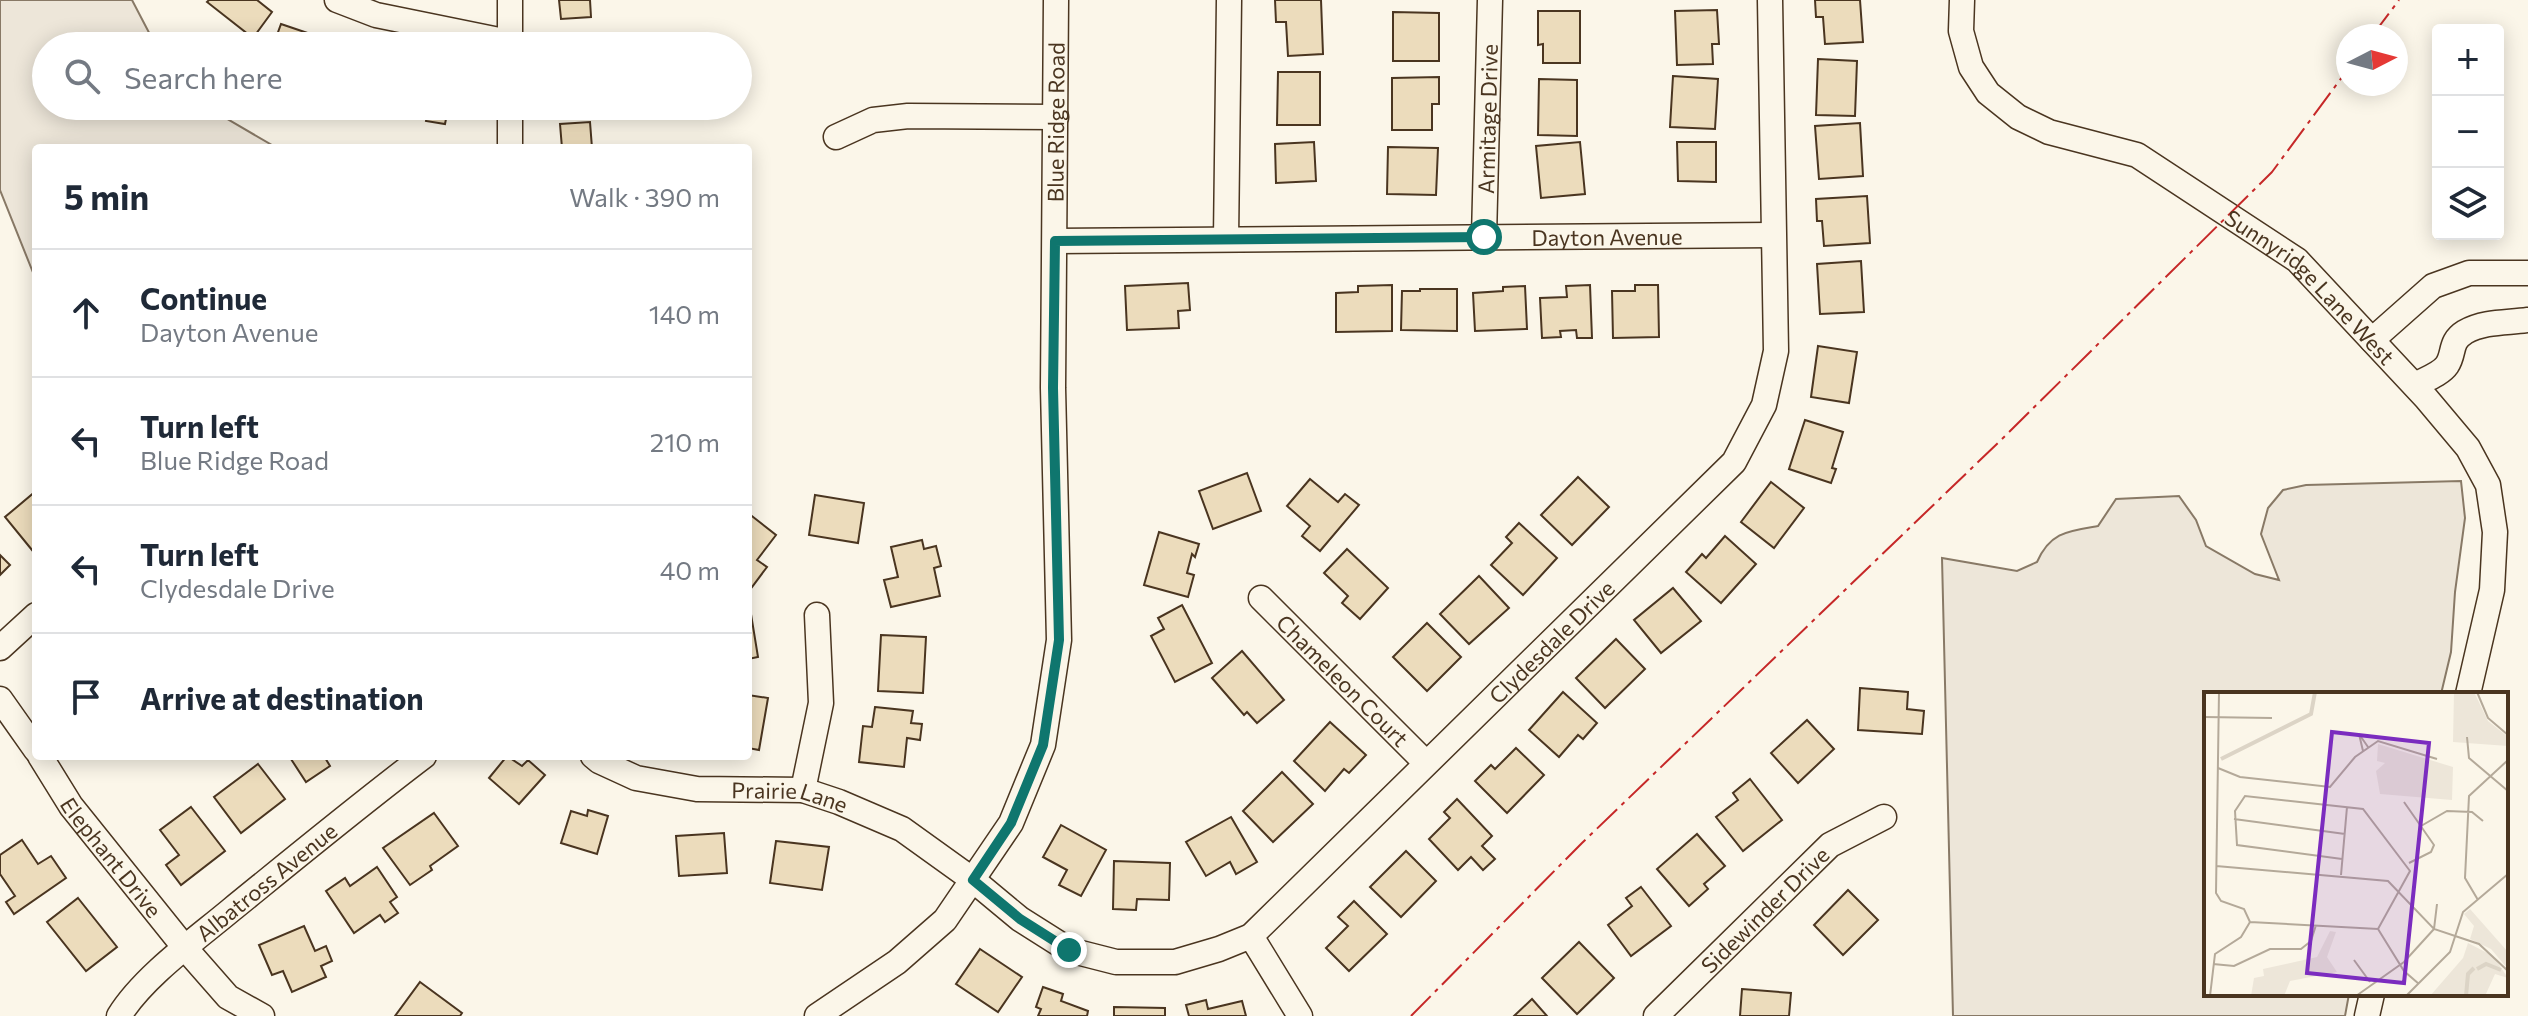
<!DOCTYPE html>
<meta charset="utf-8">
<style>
body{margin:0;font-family:Commissioner,sans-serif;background:#f6f6f7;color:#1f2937}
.controls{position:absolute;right:24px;top:24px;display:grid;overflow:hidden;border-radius:8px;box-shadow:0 4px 20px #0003}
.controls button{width:72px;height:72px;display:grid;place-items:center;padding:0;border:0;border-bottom:2px solid #e0e1e3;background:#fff;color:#1f2937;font:40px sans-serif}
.compass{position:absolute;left:2336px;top:24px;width:72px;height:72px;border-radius:50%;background:#fff;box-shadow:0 4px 20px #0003;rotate:84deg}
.stop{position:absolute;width:24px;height:24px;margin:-18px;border:6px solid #0f766e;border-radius:50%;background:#fff}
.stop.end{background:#0f766e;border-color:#fff;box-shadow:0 2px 8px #0008}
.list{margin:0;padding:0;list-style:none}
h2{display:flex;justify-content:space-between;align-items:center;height:104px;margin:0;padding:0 32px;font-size:34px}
h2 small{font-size:26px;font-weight:400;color:#747a83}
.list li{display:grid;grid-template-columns:52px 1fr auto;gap:24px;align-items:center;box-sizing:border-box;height:128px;padding:0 32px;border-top:2px solid #e0e1e3}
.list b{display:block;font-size:30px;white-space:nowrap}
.list p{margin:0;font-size:26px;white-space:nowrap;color:#747a83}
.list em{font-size:26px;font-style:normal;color:#747a83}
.icon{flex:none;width:44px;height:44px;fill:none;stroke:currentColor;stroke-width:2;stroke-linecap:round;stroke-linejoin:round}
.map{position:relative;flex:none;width:2528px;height:1016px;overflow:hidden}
.search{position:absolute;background:#fff;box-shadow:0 4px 20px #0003;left:32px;top:32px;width:720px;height:88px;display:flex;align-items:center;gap:20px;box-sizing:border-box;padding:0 28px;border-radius:44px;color:#747a83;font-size:30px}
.panel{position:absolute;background:#fff;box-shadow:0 4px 20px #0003;left:32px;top:144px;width:720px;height:616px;border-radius:8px}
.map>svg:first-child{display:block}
.green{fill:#ede6d9;stroke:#887966;stroke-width:2}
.building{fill:#ecdcbc;stroke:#4a3520;stroke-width:2}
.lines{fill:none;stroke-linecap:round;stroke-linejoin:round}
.minor-casing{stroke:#4a3520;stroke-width:27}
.minor{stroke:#fbf6e9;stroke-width:24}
.power{stroke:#c62828;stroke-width:2;stroke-dasharray:28 6 4 6;stroke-linecap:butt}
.route{stroke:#0f766e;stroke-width:10}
.labels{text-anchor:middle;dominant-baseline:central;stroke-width:6;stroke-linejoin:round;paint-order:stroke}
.street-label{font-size:22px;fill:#4a3520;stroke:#fbf6e9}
.inset-river{fill:none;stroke:#dcd4c6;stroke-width:4}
.inset-road{fill:none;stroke:#b4a999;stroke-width:2}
.view{fill:#7b2cbf;fill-opacity:0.15;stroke:#7b2cbf;stroke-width:4}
.inset-edge{fill:none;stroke:#4a3520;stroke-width:4}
</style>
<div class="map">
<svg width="2528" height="1016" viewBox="0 0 2528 1016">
<rect width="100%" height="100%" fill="#fbf6e9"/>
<g class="green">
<path d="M0 0H132L156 46H46V106H205L277 148H36V280L0 190Z"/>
<path d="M2461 481 2465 518 2455 592 2451 652 2441 694H2206V994H2349L2345 1016H1953L1942 558 2017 571 2037 562C2050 532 2068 531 2098 526L2116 499 2179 496 2196 520 2206 546 2255 574 2279 580 2261 534 2268 508 2283 490 2306 485Z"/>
</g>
<g class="building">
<path d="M209 0H257L272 12 253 38 207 2Z"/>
<path d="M559 0H590L591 17 561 19Z"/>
<path d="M1275 0H1321L1323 54 1288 56 1286 22H1276Z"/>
<path d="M1815 0H1860L1863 42 1825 44 1823 17H1816Z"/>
<path d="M1717 10 1719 44H1712L1713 64 1677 65 1675 11Z"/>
<path d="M1538 11H1580V63H1543V44L1538 45Z"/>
<path d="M1393 12 1439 13V61H1393Z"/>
<path d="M281 24 334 42 333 46H273Z"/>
<path d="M1818 59 1857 61 1855 116 1816 115Z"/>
<path d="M1278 72H1320V125H1277Z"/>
<path d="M1673 76 1718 79 1715 129 1670 127Z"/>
<path d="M1439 77V104H1432V130H1392V78Z"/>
<path d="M1539 79 1577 80V136L1538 135Z"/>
<path d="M468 106 465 118 447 114 445 124 426 121 428 111 404 107Z"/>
<path d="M590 122 592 148H562L560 124Z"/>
<path d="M1860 123 1863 176 1819 179 1815 126Z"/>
<path d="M1314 142 1316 181 1276 183 1275 144Z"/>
<path d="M1580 142 1585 194 1541 198 1536 146Z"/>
<path d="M1677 142H1716V182L1678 181Z"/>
<path d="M1388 147 1438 148 1436 195 1387 194Z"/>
<path d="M1867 196 1870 243 1824 246 1822 221H1817L1816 199Z"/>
<path d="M1861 261 1864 312 1820 314 1817 264Z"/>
<path d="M1188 283 1190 310 1178 311 1179 328 1127 330 1125 286Z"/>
<path d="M1392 285V331L1336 332V293L1358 292V286Z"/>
<path d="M1590 285 1592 338H1577L1576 330 1560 331 1561 337 1542 338 1540 298 1567 297 1566 286Z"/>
<path d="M1635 285H1658L1659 337 1613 338 1612 291H1635Z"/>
<path d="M1525 286 1527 329 1475 331 1473 293 1503 291V287Z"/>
<path d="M1420 289H1457V331L1401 330 1402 291H1420Z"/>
<path d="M1818 346 1857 352 1849 403 1811 397Z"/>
<path d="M1805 420 1843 432 1832 468 1836 469 1831 483 1789 469Z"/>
<path d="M1247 473 1261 511 1213 529 1199 491Z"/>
<path d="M1578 477 1609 507 1572 545 1541 515Z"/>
<path d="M1310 479 1338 502 1345 494 1359 505 1320 551 1302 536 1310 526 1287 506Z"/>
<path d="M1771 482 1804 508 1774 548 1741 522Z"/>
<path d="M36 491V547L32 550 5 517Z"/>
<path d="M815 495 864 503 858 543 809 535Z"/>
<path d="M748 513 776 535 757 560 767 567 752 587 748 584Z"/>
<path d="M1519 523 1557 558 1523 595 1491 565 1512 543 1506 537Z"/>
<path d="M1159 532 1199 544 1195 557 1192 554 1187 573 1194 575 1188 597 1144 585Z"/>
<path d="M1725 536 1756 564 1721 603 1686 572 1702 554 1706 558Z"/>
<path d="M922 540 924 549 936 546 941 566 934 568 940 596 891 607 884 580 898 577 891 547Z"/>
<path d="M1347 549 1388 588 1360 619 1342 603 1348 596 1324 573Z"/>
<path d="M0 555 10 565 0 575Z"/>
<path d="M1479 576 1509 608 1469 644 1440 614Z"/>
<path d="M1673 588 1701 621 1661 653 1634 620Z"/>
<path d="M1182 605 1212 663 1175 682 1151 636 1164 629 1158 618Z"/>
<path d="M748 608H750L758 657 748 659Z"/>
<path d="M1427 623 1461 657 1427 691 1393 657Z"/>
<path d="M881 635 926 637 923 693 878 691Z"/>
<path d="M1616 639 1645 669 1605 708 1576 678Z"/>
<path d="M1242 651 1284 700 1257 723 1247 712 1244 715 1212 678Z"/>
<path d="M1860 688 1908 692 1907 709 1924 711 1922 734 1858 730Z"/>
<path d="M1563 692 1597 723 1583 739 1578 735 1559 757 1529 730Z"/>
<path d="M748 695 768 698 759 750 748 748Z"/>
<path d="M875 707 913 711 911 723 922 724 920 740 907 738 904 767 859 762 863 726 872 727Z"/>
<path d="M1807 720 1834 749 1798 783 1771 753Z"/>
<path d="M1330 722 1366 755 1349 773 1344 769 1325 791 1294 761Z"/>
<path d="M1516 748 1544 775 1507 813 1475 781 1491 765 1495 769Z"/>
<path d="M289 756H324L330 766 306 782Z"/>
<path d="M507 756 522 766 528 760 545 775 519 804 489 778Z"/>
<path d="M258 764 285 799 241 833 214 797Z"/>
<path d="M1282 772 1313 804 1273 842 1243 811Z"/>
<path d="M1750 779 1782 820 1743 851 1716 817 1738 800 1733 793Z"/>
<path d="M1457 799 1492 836 1482 846 1495 859 1483 870 1471 857 1458 870 1429 839 1450 818 1444 812Z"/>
<path d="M191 807 225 851 181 885 166 865 179 855 160 830Z"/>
<path d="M588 810 608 816 597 854 561 843 571 811 587 816Z"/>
<path d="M434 813 458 846 430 866 432 870 410 885 383 848Z"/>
<path d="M1231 817 1257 862 1236 874 1230 862 1206 876 1186 842Z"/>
<path d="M1061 825 1106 850 1081 896 1059 885 1067 870 1043 857Z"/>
<path d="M724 833 727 873 679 876 676 836Z"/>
<path d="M1697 834 1725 866 1704 884 1708 889 1689 906 1657 869Z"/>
<path d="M22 840 38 864 51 856 66 878 14 914 6 902 15 896 0 874V855Z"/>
<path d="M776 841 829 847 822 890 770 883Z"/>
<path d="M1406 851 1436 881 1401 917 1370 887Z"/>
<path d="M1114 861 1170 863 1169 900 1137 899 1136 910 1113 909Z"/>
<path d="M377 867 397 897 390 902 398 913 385 922 380 915 354 933 326 891 345 878 350 886Z"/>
<path d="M1641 887 1671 926 1631 956 1608 925 1632 906 1626 898Z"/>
<path d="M1848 890 1878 920 1843 955 1814 925Z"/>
<path d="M78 898 117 947 86 971 47 922Z"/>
<path d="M1354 901 1387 934 1349 971 1326 948 1348 926 1338 917Z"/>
<path d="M304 926 315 951 326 946 332 961 321 966 326 977 292 992 283 971 272 975 259 945Z"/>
<path d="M1579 942 1614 978 1577 1014 1542 978Z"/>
<path d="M980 949 1022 977 998 1012 956 984Z"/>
<path d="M420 982 462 1013 460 1016H395Z"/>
<path d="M1043 987 1063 994 1061 1001 1088 1011 1087 1016H1038L1041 1009 1036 1007Z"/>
<path d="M1742 989 1791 993 1789 1016H1740Z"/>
<path d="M1532 999 1547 1016H1514Z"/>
<path d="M1206 1000 1208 1009 1242 1001 1246 1016H1189L1186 1005Z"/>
<path d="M1114 1007 1165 1008V1016H1114Z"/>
</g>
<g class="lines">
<defs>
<g id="minor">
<path d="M337 0 376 15 509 42"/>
<path id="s1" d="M1962 0 1961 31 1971 67 1988 93 2018 117 2049 132 2137 155 2297 260 2426 398 2468 448 2488 485 2495 532 2492 590 2468 694"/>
<path d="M510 46V0"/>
<path d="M510 106V148"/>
<path d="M836 137 873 120 908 116 1056 117"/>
<path id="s2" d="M1484 237 1490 0"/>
<path d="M1226 239 1229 0"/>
<path id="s3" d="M1055 241 1773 235"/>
<path d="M2372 340 2433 286 2469 273H2528"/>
<path d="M2415 385C2424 380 2441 374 2447 365 2455 353 2449 342 2465 332 2485 321 2506 323 2528 320"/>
<path id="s4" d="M1261 598 1426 763"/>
<path d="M0 648 36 615"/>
<path d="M0 699 36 750"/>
<path id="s5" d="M40 756 71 806 185 948 228 997 262 1016"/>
<path id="s6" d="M593 756 599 761 636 778 697 789 803 790 839 802 902 829 973 880 1020 919 1069 950 1116 962H1175L1219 949 1251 936 1734 462 1764 405 1776 351 1770 0"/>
<path d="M803 790 821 703 817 615"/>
<path d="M1251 936 1300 1016"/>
<path id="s7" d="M119 1016C143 977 195 940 231 910 295 858 358 806 424 756"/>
<path id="s8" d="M817 1016 897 962 945 920 1011 823 1043 745 1059 640 1053 388 1056 0"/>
<path id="s9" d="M1656 1016 1830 845 1884 817"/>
<path d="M2367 1016 2372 994"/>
</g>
</defs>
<use href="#minor" class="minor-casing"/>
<use href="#minor" class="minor"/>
<g class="power">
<path d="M2372 36 2399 0"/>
<path d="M1411 1016 1582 843 2002 439 2272 172 2348 69"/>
</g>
</g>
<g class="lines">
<path class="route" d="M1069 950 1020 919 973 880 1011 823 1043 745 1059 640 1053 388 1055 241 1484 237"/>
</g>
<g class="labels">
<g class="street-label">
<text stroke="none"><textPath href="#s2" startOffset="118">Armitage Drive</textPath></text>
<text stroke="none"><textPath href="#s8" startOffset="986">Blue Ridge Road</textPath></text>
<text stroke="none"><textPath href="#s3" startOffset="552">Dayton Avenue</textPath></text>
<text stroke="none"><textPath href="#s1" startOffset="482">Sunnyridge Lane West</textPath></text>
<text stroke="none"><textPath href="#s6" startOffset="1138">Clydesdale Drive</textPath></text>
<text stroke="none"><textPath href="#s4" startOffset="116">Chameleon Court</textPath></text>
<text stroke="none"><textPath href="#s6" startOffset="204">Prairie Lane</textPath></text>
<text stroke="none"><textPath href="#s5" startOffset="124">Elephant Drive</textPath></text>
<text stroke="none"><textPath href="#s7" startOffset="200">Albatross Avenue</textPath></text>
<text stroke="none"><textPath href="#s9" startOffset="152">Sidewinder Drive</textPath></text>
</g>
</g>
<g transform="translate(2204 692)">
<rect width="304" height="304" fill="#fbf6e9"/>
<path d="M250 0H270L284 29 304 45V54L249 50ZM174 52 249 75 248 108 176 102 172 79 181 71 173 69ZM266 217 304 260V277L287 257 266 247 270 234 260 222ZM126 239 132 240 123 265 133 280 86 289 80 304H47L50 286 60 284 59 277 113 265ZM264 251 289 264 304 286 291 282 281 304H226L259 266Z" fill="#ede6d9"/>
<path class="inset-river" d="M17 67 107 22 111 0M273 277 282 272 297 278M262 304 264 282 270 276"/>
<path class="inset-road" d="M273 0 284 26 304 43M0 25 68 26M263 45 265 66 304 99M159 59 155 42 164 55M14 76 36 85 126 95 151 65 174 49 233 67M200 110 230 153 227 160 205 171M30 127 141 142M217 134 243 119 268 120 279 129M12 174 184 189 230 237 275 252 304 279M137 183 143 115M274 208 261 186 265 104 304 68M46 230 174 237 206 179 159 117 41 104 31 119 33 153 138 167M174 237 200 279 215 292M150 268 166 290M9 272 30 274 66 257H97L107 249 112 233M6 304 11 262 37 245 46 230 40 217 17 209 12 201 15 0M152 304 200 270 230 237 233 212M202 304 246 260 259 220 304 182"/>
<path class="view" d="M128 40 225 51 200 291 103 281Z"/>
<rect width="304" height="304" class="inset-edge"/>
</g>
</svg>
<div class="controls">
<button>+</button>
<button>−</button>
<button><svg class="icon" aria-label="layers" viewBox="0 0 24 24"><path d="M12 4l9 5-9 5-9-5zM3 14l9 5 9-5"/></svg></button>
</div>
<svg class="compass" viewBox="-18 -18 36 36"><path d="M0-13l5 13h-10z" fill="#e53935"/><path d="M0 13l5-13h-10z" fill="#747a83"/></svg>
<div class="stop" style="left:1484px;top:237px"></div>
<div class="stop end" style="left:1069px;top:950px"></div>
<div class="search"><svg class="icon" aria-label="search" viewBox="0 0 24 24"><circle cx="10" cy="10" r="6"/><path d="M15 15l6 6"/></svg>Search here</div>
<section class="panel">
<h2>5 min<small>Walk · 390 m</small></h2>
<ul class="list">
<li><svg class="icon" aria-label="ahead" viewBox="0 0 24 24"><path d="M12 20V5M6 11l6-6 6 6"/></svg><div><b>Continue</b><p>Dayton Avenue</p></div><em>140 m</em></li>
<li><svg class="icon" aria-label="left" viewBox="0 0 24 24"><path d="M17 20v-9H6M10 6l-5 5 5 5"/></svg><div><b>Turn left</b><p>Blue Ridge Road</p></div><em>210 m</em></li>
<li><svg class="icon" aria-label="left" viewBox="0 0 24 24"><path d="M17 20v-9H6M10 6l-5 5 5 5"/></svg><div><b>Turn left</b><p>Clydesdale Drive</p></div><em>40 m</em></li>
<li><svg class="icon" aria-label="arrive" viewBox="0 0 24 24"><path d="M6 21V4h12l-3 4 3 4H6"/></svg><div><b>Arrive at destination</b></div></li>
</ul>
</section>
</div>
